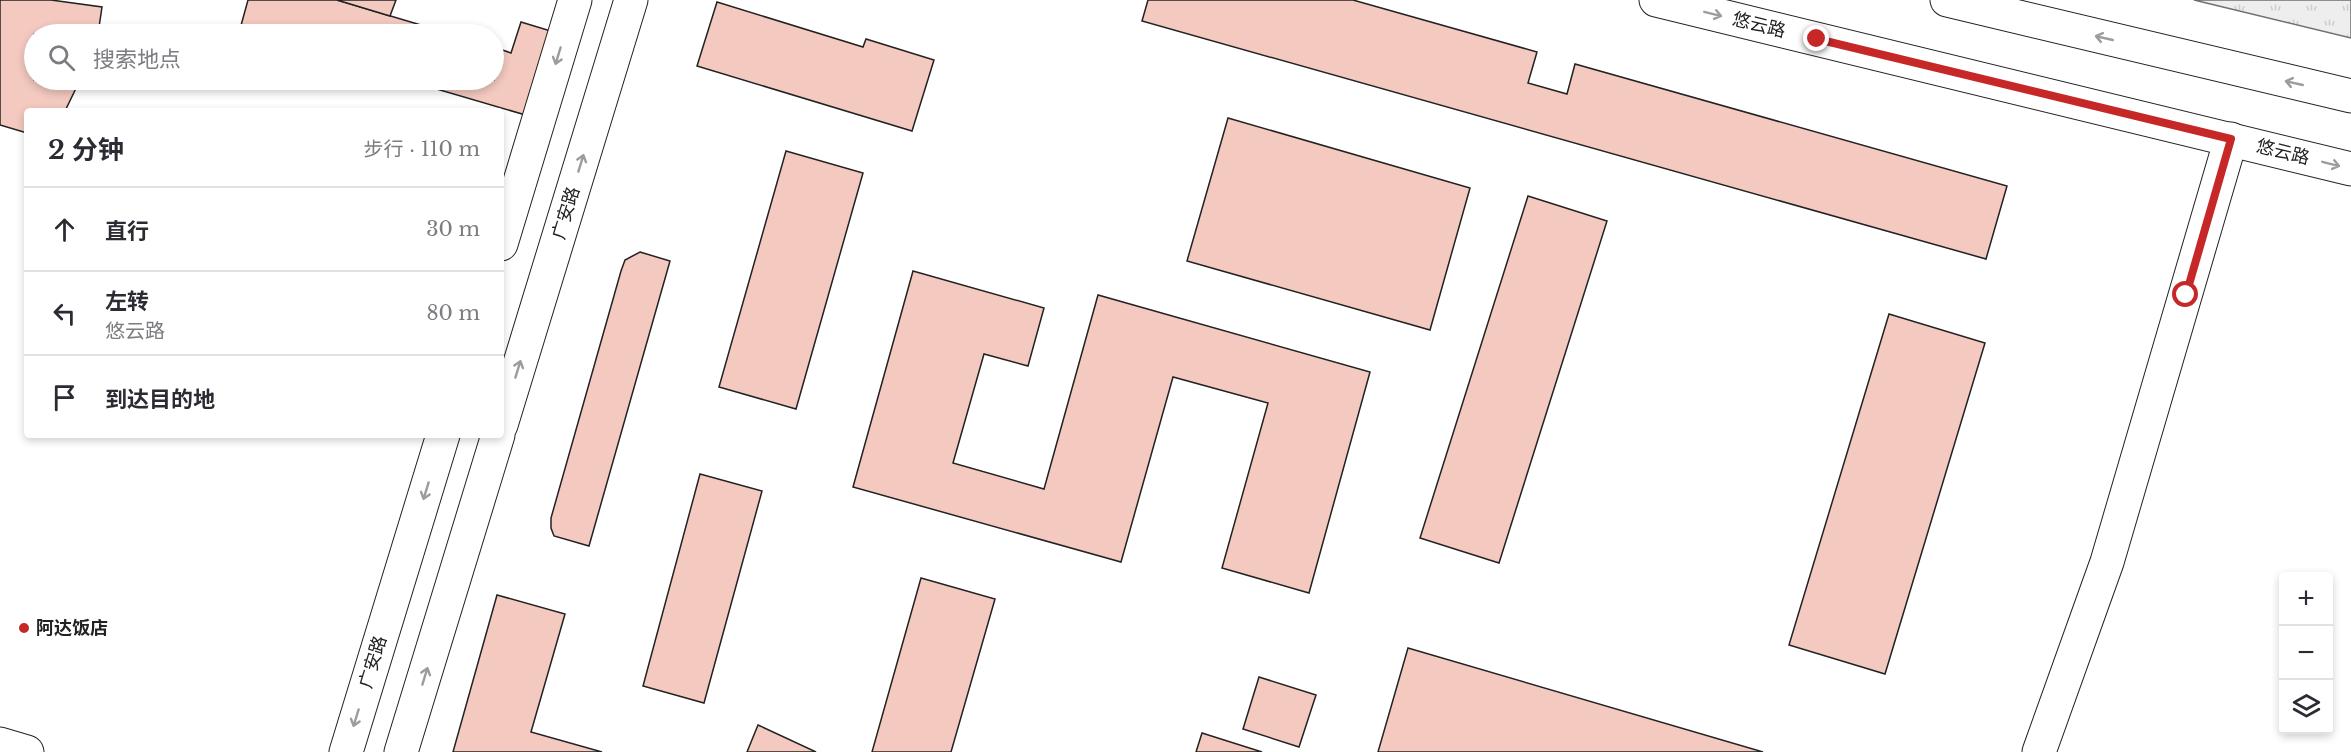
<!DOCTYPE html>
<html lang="zh">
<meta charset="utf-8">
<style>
body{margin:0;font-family:"Libre Baskerville","Noto Sans SC",serif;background:#f7f7f7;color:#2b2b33}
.controls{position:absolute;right:18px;bottom:18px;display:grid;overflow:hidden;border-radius:6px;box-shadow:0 3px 9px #0003}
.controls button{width:54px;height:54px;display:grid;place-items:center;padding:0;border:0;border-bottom:2px solid #e1e1e2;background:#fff;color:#2b2b33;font:30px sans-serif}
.stop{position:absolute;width:18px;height:18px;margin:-14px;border:4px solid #c62828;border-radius:50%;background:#fff}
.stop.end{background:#c62828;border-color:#fff;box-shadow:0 2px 6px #0008}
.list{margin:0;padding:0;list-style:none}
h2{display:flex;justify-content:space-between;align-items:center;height:78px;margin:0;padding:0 24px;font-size:26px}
h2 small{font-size:20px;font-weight:400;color:#7c7c81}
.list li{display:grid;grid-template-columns:39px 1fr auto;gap:18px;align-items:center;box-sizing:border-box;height:84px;padding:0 24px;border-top:2px solid #e1e1e2}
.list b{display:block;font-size:22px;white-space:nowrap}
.list p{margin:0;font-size:20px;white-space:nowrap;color:#7c7c81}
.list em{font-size:20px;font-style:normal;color:#7c7c81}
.icon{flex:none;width:33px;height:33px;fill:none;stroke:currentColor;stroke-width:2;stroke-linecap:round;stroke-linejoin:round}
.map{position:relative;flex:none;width:2351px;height:752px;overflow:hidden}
.search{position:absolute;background:#fff;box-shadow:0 3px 9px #0003;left:24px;top:24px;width:480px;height:66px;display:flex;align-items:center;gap:15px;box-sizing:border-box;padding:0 21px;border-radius:33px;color:#7c7c81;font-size:22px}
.panel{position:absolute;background:#fff;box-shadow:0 3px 9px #0003;left:24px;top:108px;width:480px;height:330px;border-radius:6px}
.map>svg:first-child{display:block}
.grass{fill:url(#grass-tufts);stroke:#6f6f6f;stroke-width:1.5}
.building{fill:#f3c9c0;stroke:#222;stroke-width:1.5}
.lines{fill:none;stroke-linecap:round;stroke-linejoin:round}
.minor-casing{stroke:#222;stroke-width:35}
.major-casing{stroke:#222;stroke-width:35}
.minor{stroke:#fff;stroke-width:33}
.major{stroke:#fff;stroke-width:33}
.oneway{stroke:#9c9c9c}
.route{stroke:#c62828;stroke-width:8}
.poi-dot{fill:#c62828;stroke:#fff;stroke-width:2}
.labels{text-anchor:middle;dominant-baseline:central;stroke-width:4.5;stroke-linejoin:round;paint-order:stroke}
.street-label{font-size:18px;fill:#222;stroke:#fff}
.poi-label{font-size:18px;font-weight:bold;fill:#222;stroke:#fff;text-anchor:start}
</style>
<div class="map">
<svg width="2351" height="752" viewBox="0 0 2351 752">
<defs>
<pattern id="grass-tufts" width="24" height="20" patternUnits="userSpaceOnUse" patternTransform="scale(1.5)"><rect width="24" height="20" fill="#eee"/><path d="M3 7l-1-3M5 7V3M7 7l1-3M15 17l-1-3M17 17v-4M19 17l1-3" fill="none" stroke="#ccc"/></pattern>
</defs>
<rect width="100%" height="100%" fill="#fff"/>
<path class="grass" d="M2194 0H2351V38Z"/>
<g class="building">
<path d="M0 0H51L102 7 98 34H34V80H80L65 111H27V133L0 125Z"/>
<path d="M248 0H337L451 34H257L240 29Z"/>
<path d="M337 0H396L390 16Z"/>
<path d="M1148 0H1353L1537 52 1528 83 1567 94 1575 64 2007 186 1986 259 1142 21Z"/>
<path d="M717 2 863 47 866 39 934 60 912 131 697 66Z"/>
<path d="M521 22 554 32 529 116 406 80H494V47L511 53Z"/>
<path d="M1228 118 1470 188 1430 330 1187 261Z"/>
<path d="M786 151 863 173 796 409 719 387Z"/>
<path d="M1528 196 1607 221 1499 563 1420 538Z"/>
<path d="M640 252 670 261 589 546 554 536 551 528V518L621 271 625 260Z"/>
<path d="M913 271 1044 308 1028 366 984 354 953 463 1044 489 1098 295 1370 372 1309 593 1222 568 1268 403 1173 377 1121 562 853 487Z"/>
<path d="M1889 314 1985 343 1885 674 1789 645Z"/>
<path d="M700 474 762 491 704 703 643 686Z"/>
<path d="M921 578 995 599 951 752H872Z"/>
<path d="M497 595 565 614 531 732 602 752H453Z"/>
<path d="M1408 648 1763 752H1378Z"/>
<path d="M1259 677 1316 695 1299 747 1243 729Z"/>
<path d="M758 725 816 752H747Z"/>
<path d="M1202 733 1262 752H1196Z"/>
</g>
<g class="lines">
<defs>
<g id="minor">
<path d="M1656 0 2351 169"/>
<path d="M1947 0 2351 96"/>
<path d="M501 244 575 0"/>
<path d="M501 425 631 0"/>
<path d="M346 752 443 435"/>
<path d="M401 752 498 435"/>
<path d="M2039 752 2107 562 2231 139"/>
</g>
<path id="major" d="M0 744 27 752"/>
</defs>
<use href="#minor" class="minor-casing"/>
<use href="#major" class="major-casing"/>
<use href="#minor" class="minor"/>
<use href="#major" class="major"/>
</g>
<defs><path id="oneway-shaft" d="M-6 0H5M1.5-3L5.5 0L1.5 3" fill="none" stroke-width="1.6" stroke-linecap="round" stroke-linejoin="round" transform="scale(1.5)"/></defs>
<g class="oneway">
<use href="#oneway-shaft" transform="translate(1713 14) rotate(14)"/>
<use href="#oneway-shaft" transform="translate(2104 38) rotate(-167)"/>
<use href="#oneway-shaft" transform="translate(558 56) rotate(107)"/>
<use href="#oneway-shaft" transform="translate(2294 83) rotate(-167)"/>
<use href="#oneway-shaft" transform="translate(581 163) rotate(-73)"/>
<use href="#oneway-shaft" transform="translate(2331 164) rotate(14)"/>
<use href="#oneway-shaft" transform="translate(518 369) rotate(-73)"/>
<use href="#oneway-shaft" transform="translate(426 491) rotate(107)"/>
<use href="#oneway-shaft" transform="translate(425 676) rotate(-73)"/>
<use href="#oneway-shaft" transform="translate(356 718) rotate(107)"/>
</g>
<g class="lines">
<path class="route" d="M1817 39 2231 139 2186 295"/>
</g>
<circle class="poi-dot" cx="24" cy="628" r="6"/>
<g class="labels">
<g class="street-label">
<text transform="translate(1759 25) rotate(14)">悠云路</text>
<text transform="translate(2283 152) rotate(14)">悠云路</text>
<text transform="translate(566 213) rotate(-73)">广安路</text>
<text transform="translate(373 662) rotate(-73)">广安路</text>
</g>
<g class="poi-label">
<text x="36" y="628">阿达饭店</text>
</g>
</g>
</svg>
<div class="controls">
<button>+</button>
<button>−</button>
<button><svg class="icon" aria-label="layers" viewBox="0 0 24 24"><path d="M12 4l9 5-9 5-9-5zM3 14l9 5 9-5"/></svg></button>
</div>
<div class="stop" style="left:2186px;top:295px"></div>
<div class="stop end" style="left:1817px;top:39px"></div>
<div class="search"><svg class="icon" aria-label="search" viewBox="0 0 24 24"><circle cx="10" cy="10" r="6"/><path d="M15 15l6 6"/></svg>搜索地点</div>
<section class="panel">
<h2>2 分钟<small>步行 · 110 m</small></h2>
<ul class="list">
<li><svg class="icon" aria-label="ahead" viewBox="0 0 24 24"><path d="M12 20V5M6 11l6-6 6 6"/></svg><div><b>直行</b></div><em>30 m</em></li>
<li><svg class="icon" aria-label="left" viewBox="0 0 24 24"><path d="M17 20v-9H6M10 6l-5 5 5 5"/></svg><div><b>左转</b><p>悠云路</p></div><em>80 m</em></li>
<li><svg class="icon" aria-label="arrive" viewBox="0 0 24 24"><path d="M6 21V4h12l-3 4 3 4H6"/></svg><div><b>到达目的地</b></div></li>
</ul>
</section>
</div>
